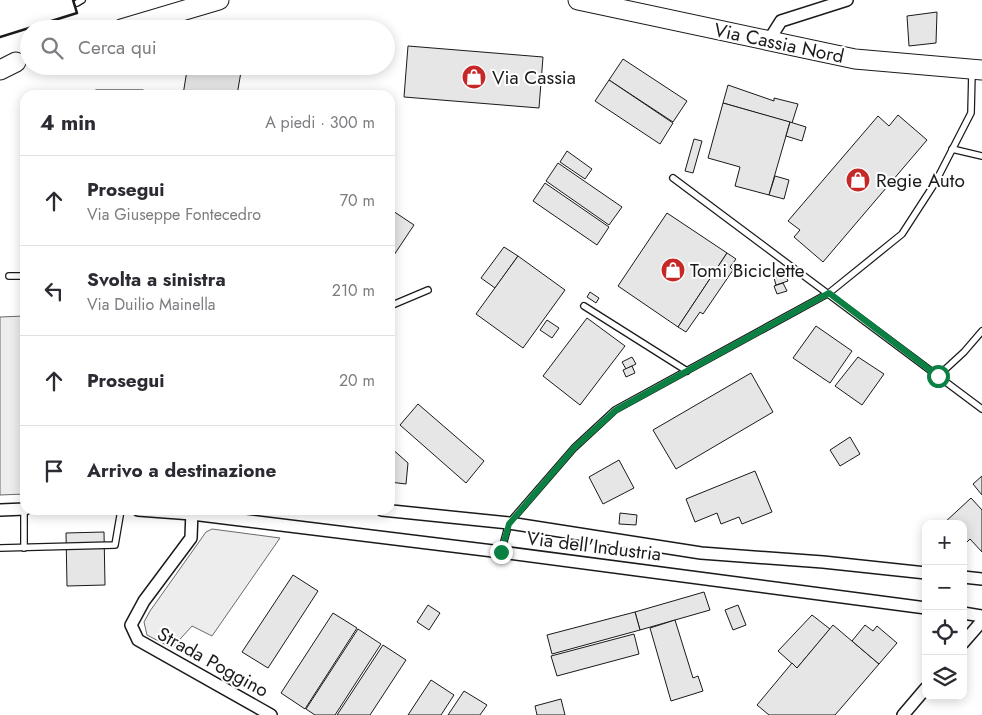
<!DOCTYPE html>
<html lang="it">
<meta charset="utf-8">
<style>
body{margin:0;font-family:Jost,sans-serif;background:#f7f7f7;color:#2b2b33}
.controls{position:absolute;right:15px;bottom:15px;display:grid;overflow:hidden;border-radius:10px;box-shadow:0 2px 12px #0003}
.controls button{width:45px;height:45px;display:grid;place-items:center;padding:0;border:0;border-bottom:1px solid #e1e1e2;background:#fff;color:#2b2b33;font:25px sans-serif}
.stop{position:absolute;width:15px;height:15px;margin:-11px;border:4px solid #0b8043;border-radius:50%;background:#fff}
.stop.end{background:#0b8043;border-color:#fff;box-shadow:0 1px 5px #0008}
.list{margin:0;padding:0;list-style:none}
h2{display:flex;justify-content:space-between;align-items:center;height:65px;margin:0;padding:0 20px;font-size:21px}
h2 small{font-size:16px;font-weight:400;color:#7c7c81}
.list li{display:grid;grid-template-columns:32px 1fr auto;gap:15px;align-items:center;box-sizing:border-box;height:90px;padding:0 20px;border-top:1px solid #e1e1e2}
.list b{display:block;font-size:19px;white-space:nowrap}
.list p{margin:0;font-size:16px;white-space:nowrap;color:#7c7c81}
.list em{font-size:16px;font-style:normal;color:#7c7c81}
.icon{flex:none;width:28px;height:28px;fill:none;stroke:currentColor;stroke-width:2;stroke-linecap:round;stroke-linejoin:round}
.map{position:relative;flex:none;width:982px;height:715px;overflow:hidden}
.search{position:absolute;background:#fff;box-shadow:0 2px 12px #0003;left:20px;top:20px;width:375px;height:55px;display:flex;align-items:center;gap:12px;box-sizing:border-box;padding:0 18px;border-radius:28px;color:#7c7c81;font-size:19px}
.panel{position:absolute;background:#fff;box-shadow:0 2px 12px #0003;left:20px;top:90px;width:375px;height:425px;border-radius:15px}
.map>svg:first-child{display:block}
.parking{fill:#ededed;stroke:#6a6a6a}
.building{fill:#e6e6e6;stroke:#1a1a1a}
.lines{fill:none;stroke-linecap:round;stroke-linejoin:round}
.service-casing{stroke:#1a1a1a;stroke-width:8}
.minor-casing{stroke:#1a1a1a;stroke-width:14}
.primary-casing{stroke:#1a1a1a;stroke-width:21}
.trunk-casing{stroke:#1a1a1a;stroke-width:21}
.service{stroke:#fff;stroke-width:5.5}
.minor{stroke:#fff;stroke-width:11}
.primary{stroke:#fff;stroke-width:19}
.trunk{stroke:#fff;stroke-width:19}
.wall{stroke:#1a1a1a;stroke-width:2.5}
.route{stroke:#0b8043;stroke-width:6}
.labels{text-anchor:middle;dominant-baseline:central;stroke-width:4;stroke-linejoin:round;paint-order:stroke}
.street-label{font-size:19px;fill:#1a1a1a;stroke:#fff}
.poi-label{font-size:19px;fill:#1a1a1a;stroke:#fff;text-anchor:start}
</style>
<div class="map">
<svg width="982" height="715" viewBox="0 0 982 715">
<rect width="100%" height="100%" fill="#fff"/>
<g class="parking">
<path d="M25 316V494L0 495V317Z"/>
<path d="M212 529 280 538 212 636 192 626 172 648 147 635 144 622 150 611 206 532Z"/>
</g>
<g class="building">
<path d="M937 12 936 43 909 46 907 16Z"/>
<path d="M408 46 543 57 539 108 404 97Z"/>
<path d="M623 59 687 101 673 122 609 80Z"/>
<path d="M203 66H242L237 95H183L187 70Z"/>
<path d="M609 80 673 123 660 144 595 101Z"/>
<path d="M728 85 774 101V98L798 104 792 123 723 103Z"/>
<rect x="96" y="90" width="47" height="5"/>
<path d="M723 103 790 122 769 195 735 186 740 167 708 158Z"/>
<path d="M898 115 927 140 823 262 794 237 800 230 788 221 878 116 889 126Z"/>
<path d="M790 122 806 127 802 141 786 136Z"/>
<path d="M694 139 702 141 693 173 685 171Z"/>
<path d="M567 151 592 169 585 179 560 162Z"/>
<path d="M558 163 622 207 609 225 546 181Z"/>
<path d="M775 176 789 180 784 199 769 195Z"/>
<path d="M545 183 609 227 597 245 533 201Z"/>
<path d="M390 209 414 225 390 261Z"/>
<path d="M667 213 727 253 678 327 618 286Z"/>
<path d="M504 247 518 256 495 288 481 278Z"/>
<path d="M727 253 736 259 730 267 733 270 703 314 700 312 686 332 678 327Z"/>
<path d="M518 256 565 290 523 348 476 314Z"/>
<path d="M785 274 788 281 776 285 774 278Z"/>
<path d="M783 283 787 291 777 294 774 286Z"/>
<path d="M590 292 599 298 596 303 587 297Z"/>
<path d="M587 318 625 346 580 405 543 376Z"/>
<path d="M547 320 559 328 552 338 540 330Z"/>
<path d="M816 326 852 351 830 383 793 358Z"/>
<path d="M632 357 636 364 626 369 622 362Z"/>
<path d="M858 357 884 374 862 405 835 386Z"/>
<path d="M632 366 635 373 626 377 623 370Z"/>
<path d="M751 373 773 412 676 469 653 430Z"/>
<path d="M418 404 484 461 466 483 400 425Z"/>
<path d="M850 437 860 454 840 466 830 450Z"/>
<path d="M390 447 408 463 406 484 390 482Z"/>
<path d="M619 460 634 488 603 504 589 477Z"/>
<path d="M755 471 772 512 742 524 739 517 721 524 717 513 695 522 686 499Z"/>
<path d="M982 476V495L973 484Z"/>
<path d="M971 498 982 510V552L970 539 963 546V524H943Z"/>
<path d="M620 513 637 515 636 525 619 524Z"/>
<path d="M104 532 105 585 67 586 66 533Z"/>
<path d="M293 575 318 591 268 668 242 652Z"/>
<path d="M704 592 710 610 640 630 635 612Z"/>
<path d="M428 605 440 613 429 630 417 622Z"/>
<path d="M738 605 746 625 733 630 725 610Z"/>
<path d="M635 612 640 630 552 654 547 635Z"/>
<path d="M333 613 357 628 305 709 281 693Z"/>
<path d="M812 615 830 629 797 668 778 651Z"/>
<path d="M675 620 693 678 698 676 703 691 671 701 650 628Z"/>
<path d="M833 625 879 664 835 715H769L757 705 792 663 797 668Z"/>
<path d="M865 625 873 631 877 626 897 643 879 664 852 641Z"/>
<path d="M358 629 381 644 335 715H315L306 709Z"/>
<path d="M634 634 639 654 557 676 551 656Z"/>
<path d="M383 645 406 660 370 715H337Z"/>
<path d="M431 680 454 695 441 715H408Z"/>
<path d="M464 691 487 705 480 715H448Z"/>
<path d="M561 699 565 715H537L535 706Z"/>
</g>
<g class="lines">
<defs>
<g id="service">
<path d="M77 3 82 0"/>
<path d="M952 149 982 156"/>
<path d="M673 178 982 409"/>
<path d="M9 276H25"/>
<path d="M390 306 428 290"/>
<path d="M584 306 687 371"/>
<path d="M938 376 964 352 982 331"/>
<path d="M24 509V548"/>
<path d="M0 548 115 545 121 510"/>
<path d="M501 552 509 523 574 448 615 410 829 293 902 234 935 183 971 113 972 72"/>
</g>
<g id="minor">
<path d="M769 40 781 21 847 0"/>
<path d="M0 510 25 509"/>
<path d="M138 510 192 514 501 552 926 608"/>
<path d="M192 510 191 538 144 601 131 625 138 640 271 715"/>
<path d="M382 510 509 523 701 553 823 562 926 573"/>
<path d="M963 577 982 579"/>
<path d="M963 613 982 616"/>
<path d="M963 643 982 621"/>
<path d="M903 715 926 688"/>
</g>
<g id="primary">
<path d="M578 0 855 59 982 70"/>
<path d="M121 29 219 0"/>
</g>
<path id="trunk" d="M0 70 16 62"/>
</defs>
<use href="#service" class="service-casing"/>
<use href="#minor" class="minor-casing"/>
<use href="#primary" class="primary-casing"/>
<use href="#trunk" class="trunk-casing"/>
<use href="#service" class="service"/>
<use href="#minor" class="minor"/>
<use href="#primary" class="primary"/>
<use href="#trunk" class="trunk"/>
<path class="wall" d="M0 37 77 13 73 0"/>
</g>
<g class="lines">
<path class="route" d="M501 552 509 524 574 448 616 410 829 293 938 376"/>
</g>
<defs>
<symbol id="shop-disc" viewBox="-11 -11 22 22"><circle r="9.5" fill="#c62828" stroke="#fff"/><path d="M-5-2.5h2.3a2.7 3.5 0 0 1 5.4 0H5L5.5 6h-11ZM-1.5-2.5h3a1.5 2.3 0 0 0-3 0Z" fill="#fff"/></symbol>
</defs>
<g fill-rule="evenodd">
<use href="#shop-disc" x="460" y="63" width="28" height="28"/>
<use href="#shop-disc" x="844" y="166" width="28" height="28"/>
<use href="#shop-disc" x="659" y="256" width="28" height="28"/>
</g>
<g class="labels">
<g class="street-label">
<text transform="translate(779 43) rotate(12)">Via Cassia Nord</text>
<text transform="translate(594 546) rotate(7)">Via dell'Industria</text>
<text transform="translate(213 662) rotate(29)">Strada Poggino</text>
</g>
<g class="poi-label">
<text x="492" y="77">Via Cassia</text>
<text x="876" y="180">Regie Auto</text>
<text x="690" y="270">Tomi Biciclette</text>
</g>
</g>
</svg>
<div class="controls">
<button>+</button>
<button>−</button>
<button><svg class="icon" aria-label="locate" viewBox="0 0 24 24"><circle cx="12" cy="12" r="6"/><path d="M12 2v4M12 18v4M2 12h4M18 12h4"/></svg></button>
<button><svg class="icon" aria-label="layers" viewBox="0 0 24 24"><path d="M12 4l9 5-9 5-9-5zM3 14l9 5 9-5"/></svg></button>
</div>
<div class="stop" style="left:938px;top:376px"></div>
<div class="stop end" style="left:501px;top:552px"></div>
<div class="search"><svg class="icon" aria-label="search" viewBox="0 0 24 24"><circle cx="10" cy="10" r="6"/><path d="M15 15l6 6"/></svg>Cerca qui</div>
<section class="panel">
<h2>4 min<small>A piedi · 300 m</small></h2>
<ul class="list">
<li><svg class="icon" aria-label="ahead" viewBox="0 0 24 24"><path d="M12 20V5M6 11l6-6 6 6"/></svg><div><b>Prosegui</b><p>Via Giuseppe Fontecedro</p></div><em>70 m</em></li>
<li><svg class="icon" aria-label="left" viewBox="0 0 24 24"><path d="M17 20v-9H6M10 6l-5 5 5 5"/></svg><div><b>Svolta a sinistra</b><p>Via Duilio Mainella</p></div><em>210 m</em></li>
<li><svg class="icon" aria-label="ahead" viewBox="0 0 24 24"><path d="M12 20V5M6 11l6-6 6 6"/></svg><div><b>Prosegui</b></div><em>20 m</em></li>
<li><svg class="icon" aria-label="arrive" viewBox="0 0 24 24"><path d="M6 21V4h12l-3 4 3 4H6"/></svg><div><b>Arrivo a destinazione</b></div></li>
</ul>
</section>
</div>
